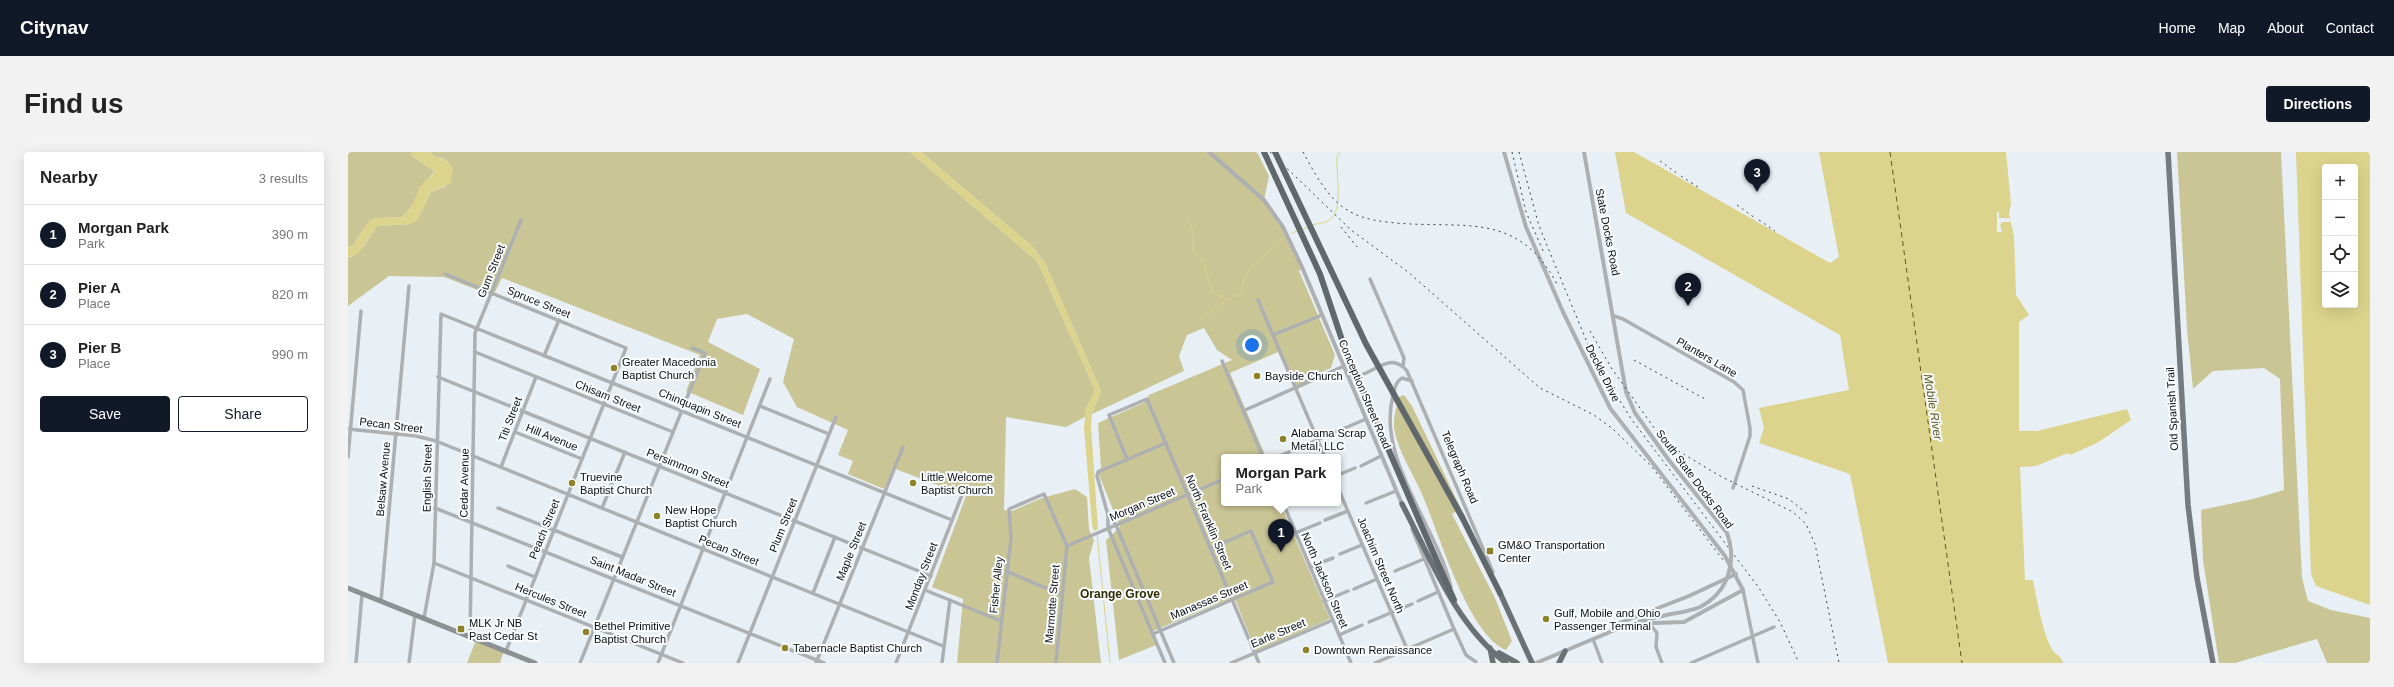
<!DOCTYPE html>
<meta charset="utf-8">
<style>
body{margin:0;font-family:Helvetica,sans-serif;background:#f2f2f2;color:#222}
.controls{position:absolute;right:12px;top:12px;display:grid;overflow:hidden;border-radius:4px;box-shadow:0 4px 16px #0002}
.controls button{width:36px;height:36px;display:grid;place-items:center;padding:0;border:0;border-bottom:1px solid #e0e0e0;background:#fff;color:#222;font:20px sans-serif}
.you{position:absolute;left:904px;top:193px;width:14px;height:14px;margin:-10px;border:3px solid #fff;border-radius:50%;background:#1a73e8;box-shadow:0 0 0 6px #1a73e833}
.badge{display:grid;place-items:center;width:26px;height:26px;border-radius:50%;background:#111827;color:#fff;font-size:13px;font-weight:700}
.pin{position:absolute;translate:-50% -33px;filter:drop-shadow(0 1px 2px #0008)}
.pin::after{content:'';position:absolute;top:21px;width:14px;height:12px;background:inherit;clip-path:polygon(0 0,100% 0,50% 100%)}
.popup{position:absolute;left:873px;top:302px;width:120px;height:52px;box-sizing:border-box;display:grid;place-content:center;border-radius:4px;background:#fff;filter:drop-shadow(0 1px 3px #0005);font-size:13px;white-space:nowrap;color:#767676}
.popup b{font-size:15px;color:#222}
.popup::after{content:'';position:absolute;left:50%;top:100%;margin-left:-8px;border:8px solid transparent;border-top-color:#fff}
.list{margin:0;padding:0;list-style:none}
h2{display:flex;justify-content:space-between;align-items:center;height:52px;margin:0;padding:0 16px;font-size:17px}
h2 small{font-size:13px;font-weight:400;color:#767676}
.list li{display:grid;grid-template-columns:26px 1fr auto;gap:12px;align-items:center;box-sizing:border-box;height:60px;padding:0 16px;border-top:1px solid #e0e0e0}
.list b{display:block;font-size:15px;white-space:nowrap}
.list p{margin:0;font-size:13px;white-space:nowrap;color:#767676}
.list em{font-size:13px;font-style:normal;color:#767676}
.actions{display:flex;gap:8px;padding:12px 16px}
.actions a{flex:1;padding:9px 0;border:1px solid #111827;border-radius:4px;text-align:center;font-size:14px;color:#111827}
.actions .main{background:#111827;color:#fff}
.icon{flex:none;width:22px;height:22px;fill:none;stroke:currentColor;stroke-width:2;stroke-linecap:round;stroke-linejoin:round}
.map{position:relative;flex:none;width:2022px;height:511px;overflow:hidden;border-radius:4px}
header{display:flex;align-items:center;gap:24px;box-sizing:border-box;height:56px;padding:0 20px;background:#111827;color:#fff}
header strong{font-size:19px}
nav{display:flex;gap:22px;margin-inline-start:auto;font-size:14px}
.intro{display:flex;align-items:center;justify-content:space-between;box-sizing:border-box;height:96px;padding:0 24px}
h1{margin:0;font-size:28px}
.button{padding:10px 18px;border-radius:4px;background:#111827;color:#fff;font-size:14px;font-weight:700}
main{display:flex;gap:24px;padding:0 24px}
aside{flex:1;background:#fff;border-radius:4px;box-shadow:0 4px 16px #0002}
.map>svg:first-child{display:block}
.green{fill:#cac594}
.water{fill:#dcd38c;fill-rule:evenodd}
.pier{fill:#e8f0f5}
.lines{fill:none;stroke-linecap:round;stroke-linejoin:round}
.stream{stroke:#dcd38c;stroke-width:1}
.ferry{stroke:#5e5823;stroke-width:1;stroke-dasharray:5 4;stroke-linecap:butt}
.minor{stroke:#acb0b2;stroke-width:3.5}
.tertiary{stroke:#acb0b2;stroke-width:4}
.secondary{stroke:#8c9194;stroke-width:5}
.primary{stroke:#757b7f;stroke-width:5.5}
.trunk{stroke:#6b7276;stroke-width:5.5}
.motorway{stroke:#61686c;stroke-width:6}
.rail{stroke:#3b3f41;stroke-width:1;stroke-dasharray:2 4;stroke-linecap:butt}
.tertiary-bridge{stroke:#acb0b2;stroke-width:4}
.motorway-bridge{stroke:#61686c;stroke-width:6}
.poi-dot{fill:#8c8229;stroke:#fafdff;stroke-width:1.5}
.labels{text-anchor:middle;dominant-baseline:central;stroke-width:4;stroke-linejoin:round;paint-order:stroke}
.street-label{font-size:11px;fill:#0b0d0f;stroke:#fafdff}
.poi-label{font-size:11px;fill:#0b0d0f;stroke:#fafdff;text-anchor:start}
.water-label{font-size:12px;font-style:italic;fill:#5e5823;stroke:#fafdff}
.neighbourhood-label{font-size:12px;font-weight:bold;fill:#302b00;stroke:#fafdff}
</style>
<header>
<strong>Citynav</strong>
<nav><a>Home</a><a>Map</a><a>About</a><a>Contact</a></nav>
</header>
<div class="intro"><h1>Find us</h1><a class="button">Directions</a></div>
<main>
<aside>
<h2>Nearby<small>3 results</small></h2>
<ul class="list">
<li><span class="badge">1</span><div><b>Morgan Park</b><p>Park</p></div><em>390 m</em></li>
<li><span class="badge">2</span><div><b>Pier A</b><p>Place</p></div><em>820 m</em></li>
<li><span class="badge">3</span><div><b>Pier B</b><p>Place</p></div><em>990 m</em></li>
</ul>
<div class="actions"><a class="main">Save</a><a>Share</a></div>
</aside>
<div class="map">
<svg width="2022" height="511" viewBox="0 0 2022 511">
<rect width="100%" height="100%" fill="#e8f0f5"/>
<g class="green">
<path d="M0 0H63L66 6 87 19 72 35 66 52 54 65C15 67 26 62 5 94L0 95Z"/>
<path d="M82 0H562L689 109 747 238 738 257 737 265 718 275 658 265 656 358 664 359 694 346 727 337 739 345 741 378 746 388 741 406 753 511H609L615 447 584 435 618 344 545 316 536 337 500 322 505 309 490 303 500 278 449 255 435 230 446 187 399 162 369 167 360 190 412 217 395 263 338 239 352 203 154 126 145 144 96 125 41 124 0 154V105H3L16 94 29 74 62 72 72 62 83 40 98 34 105 18C100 9 97 5 87 5Z"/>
<path d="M573 0H908L910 2 921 24 916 48 935 75 955 116 951 119 987 203 983 216 967 223 969 228 947 238 930 200 882 221 918 305H876V351H932L982 467 908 499 886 445 803 480 808 493 771 508 758 388 772 375 749 318 753 316 750 271 797 250 801 243 884 208 869 198 856 176 839 183 831 204 836 219 744 262 753 239 697 111 685 95Z"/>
<path d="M1829 0H1933L1954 426 1960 449 1983 458 2022 466V511H1979L1969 487 1887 511H1871L1855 408 1853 358 1905 347 1936 338 1932 227 1916 216 1865 219 1845 237 1839 177Z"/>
<path d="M1056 243 1064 254 1113 357 1104 362 1147 446 1164 489 1158 498C1119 482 1090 377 1073 340 1064 320 1052 302 1047 281 1044 270 1048 256 1051 245Z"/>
<path d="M128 488 156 499 152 511H119Z"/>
</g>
<g class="water">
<path d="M63 0H82L87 5C97 6 100 9 105 18L103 31 83 40 69 69 62 72 29 74 10 102 0 105V95L5 94C26 62 15 67 54 65 67 53 65 49 72 35 75 29 84 25 87 19L66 6Z"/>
<path d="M562 0H573L685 95 697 111 753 239 744 262 743 274 750 377 746 379 744 372 736 276 738 257 747 238 689 109Z"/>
<path d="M1267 0H1286L1482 111 1491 105 1471 0H1658L1663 51 1661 62 1666 84 1668 143 1681 163 1671 170V279H1689L1779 257 1783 268 1749 291 1722 303 1720 301 1688 314 1672 315 1677 428H1685C1688 444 1696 488 1706 500 1710 504 1713 504 1715 511H1540L1502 322 1411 291 1416 276 1411 256 1501 238 1492 183 1278 61Z"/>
<path d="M1948 0H2022V453L1968 434 1963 422ZM1977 15H2007V153H1977Z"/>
</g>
<path class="pier" d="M1649 60H1651V66H1661L1663 70H1654L1652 73 1654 80H1649Z"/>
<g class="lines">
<g class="stream">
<path d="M841 68 846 83 845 99 855 109 865 141 879 147"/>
<path d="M965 73C970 71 979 71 983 67 995 56 988 22 989 5L992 0"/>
<path d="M954 78 960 75"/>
<path d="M944 81 949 79"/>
<path d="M852 166C867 158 878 147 894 140 895 113 920 104 936 85"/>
<path d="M749 382 762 511"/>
</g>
<path class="ferry" d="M1542 0 1614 511"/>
<g class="minor">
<path d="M97 122 278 196 158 499"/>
<path d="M1022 127 1056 206 1055 214"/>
<path d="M910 148 977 305"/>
<path d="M1266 164 1275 167 1386 230 1395 238 1402 276V284L1385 336"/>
<path d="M925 183 974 163"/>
<path d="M127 200 325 280"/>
<path d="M196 204 211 168"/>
<path d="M874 209 915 305"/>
<path d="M999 221C1019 234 1038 194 1059 219L1145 420"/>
<path d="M90 225 583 424"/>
<path d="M1064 229 1054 226C1047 230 1047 237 1045 244 1028 306 1089 375 1103 435"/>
<path d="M412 254 481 282"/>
<path d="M895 259 996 214"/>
<path d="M0 277 68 284 88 289 595 494"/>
<path d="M167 280 234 307"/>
<path d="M0 305 13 159"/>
<path d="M929 305 1018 267"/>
<path d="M779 307 761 263 799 247 911 511"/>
<path d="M1013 314 1033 304"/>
<path d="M153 315 188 225"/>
<path d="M990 323 1007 316"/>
<path d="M990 336 1059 497"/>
<path d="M935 351 1003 511"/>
<path d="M1018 351 1048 339"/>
<path d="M87 356 476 511"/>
<path d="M150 356 274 405"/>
<path d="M254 356 277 300"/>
<path d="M760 363 768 373 826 511"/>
<path d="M977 368 1000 359"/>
<path d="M1064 377 1106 477 1118 503 1128 510"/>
<path d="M947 381 972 371"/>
<path d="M719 394 876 327"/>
<path d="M992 402 1014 393"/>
<path d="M86 411 335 511"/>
<path d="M160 414 187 425"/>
<path d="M962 415 985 406"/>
<path d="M658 419 714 443"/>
<path d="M1047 419 1076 407"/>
<path d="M1006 437 1029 427"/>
<path d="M577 438 653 469"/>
<path d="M1395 438 1410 511"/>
<path d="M465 441 487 385"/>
<path d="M33 449 61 134"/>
<path d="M976 449 1000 439"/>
<path d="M1070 449 1090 440"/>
<path d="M76 466 86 411 93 162 604 368"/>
<path d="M1021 470 1064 452"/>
<path d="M1302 472 1309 481 1308 495 1314 511"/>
<path d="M805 482 925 430 903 379 863 396"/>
<path d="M991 483 1014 473"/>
<path d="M122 485 127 181 173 68"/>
<path d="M1245 487 1254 511"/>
<path d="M8 511 14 442"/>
<path d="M61 511 67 463"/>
<path d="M232 511 357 201 344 196"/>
<path d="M310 511 422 227"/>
<path d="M390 511 488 265"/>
<path d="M468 511 555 295"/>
<path d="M548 511 614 343"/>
<path d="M594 511 602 448"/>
<path d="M649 511 663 386 661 357 696 342 719 394 708 511"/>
<path d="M817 511 760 376V363L749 324 750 320 818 291"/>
<path d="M883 511 985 468"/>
<path d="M1027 511 1106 477"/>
<path d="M1343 511 1426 475"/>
</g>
<g class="tertiary">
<path d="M861 0 916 48 935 75 954 115 1054 352"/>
<path d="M1156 0 1178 75 1215 160 1262 256 1377 404 1395 438 1336 470 1280 472"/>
<path d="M1236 0 1278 240 1287 261 1320 307"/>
<path d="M1290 470 1314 464"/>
<path d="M1263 479 1269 472 1341 444 1388 422"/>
<path d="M1188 511 1281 472"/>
</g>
<path class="secondary" d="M0 436 187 511"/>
<path class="primary" d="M1820 0 1840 353 1849 426 1865 511"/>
<g class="trunk">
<path d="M1054 352C1083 407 1107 472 1158 511"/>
<path d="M1152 441 1184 511"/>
<path d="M1142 496 1145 511"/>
<path d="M1151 501 1169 511"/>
<path d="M1211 511 1217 499"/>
</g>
<g class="motorway">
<path d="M1114 365 1152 441"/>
<path d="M1071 368 1106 448"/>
</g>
<g class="rail">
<path d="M922 0 1003 78 1060 120 1192 236 1246 263 1265 277 1304 315 1375 408"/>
<path d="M955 0C965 18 975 38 991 52 1005 64 1021 68 1039 70 1110 79 1168 55 1209 132"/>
<path d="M1164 0 1178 60 1196 101"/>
<path d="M1171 0 1191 74 1241 195 1256 224 1284 268 1411 436 1432 470 1451 511"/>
<path d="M1312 9 1330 22"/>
<path d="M1333 24 1350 35"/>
<path d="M1389 53 1407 66"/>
<path d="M1411 68 1427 79"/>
<path d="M993 75 1009 95"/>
<path d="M1242 179 1264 217 1312 284 1322 294 1372 324 1445 360 1458 372 1467 392 1491 511"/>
<path d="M1286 208 1357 247"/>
<path d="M1404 334 1441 347 1462 364"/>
</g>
<path class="tertiary-bridge" d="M1314 464C1326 461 1341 460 1352 455 1381 440 1389 409 1379 381L1320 307"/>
<g class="motorway-bridge">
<path d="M916 0 972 122 997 197 1071 368"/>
<path d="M927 0 1018 192 1114 365"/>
</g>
</g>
<g class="poi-dot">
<circle cx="266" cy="216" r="4"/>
<circle cx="909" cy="224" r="4"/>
<circle cx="935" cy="287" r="4"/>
<circle cx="224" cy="331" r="4"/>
<circle cx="565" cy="331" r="4"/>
<circle cx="309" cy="364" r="4"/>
<rect x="1138" y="395" width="8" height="8" rx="2"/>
<circle cx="1198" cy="467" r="4"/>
<rect x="109" y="473" width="8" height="8" rx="2"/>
<circle cx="238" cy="480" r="4"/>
<circle cx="437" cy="496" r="4"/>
<circle cx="958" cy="498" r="4"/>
</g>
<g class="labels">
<g class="street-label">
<text transform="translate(1260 80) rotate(79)">State Docks Road</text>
<text transform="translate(143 119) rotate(-68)">Gum Street</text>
<text transform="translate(191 150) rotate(22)">Spruce Street</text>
<text transform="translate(1359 205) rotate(30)">Planters Lane</text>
<text transform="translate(1255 221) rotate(63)">Deckle Drive</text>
<text transform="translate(1017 242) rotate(67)">Conception Street Road</text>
<text transform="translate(260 244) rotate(22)">Chisam Street</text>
<text transform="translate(352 256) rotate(22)">Chinquapin Street</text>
<text transform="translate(1824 257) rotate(-93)">Old Spanish Trail</text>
<text transform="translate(162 267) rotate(-69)">Titi Street</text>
<text transform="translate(43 273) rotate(7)">Pecan Street</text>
<text transform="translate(204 285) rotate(22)">Hill Avenue</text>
<text transform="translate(1112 315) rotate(67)">Telegraph Road</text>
<text transform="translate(340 316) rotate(22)">Persimmon Street</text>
<text transform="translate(79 326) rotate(-89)">English Street</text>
<text transform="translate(35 327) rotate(-85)">Belsaw Avenue</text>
<text transform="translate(1347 327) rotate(53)">South State Docks Road</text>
<text transform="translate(116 331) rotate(-89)">Cedar Avenue</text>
<text transform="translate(794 352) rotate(-23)">Morgan Street</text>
<text transform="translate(861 370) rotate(67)">North Franklin Street</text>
<text transform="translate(435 373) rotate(-68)">Plum Street</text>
<text transform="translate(196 377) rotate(-68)">Peach Street</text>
<text transform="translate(381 398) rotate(22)">Pecan Street</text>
<text transform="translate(503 399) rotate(-68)">Maple Street</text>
<text transform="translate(1033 413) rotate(67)">Joachim Street North</text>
<text transform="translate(285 424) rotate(22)">Saint Madar Street</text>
<text transform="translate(573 424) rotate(-69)">Monday Street</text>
<text transform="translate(977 428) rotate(67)">North Jackson Street</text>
<text transform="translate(648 433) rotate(-84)">Fisher Alley</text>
<text transform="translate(203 448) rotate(22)">Hercules Street</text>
<text transform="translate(861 448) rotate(-23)">Manassas Street</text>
<text transform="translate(704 452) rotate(-85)">Marmotte Street</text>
<text transform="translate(930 481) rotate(-23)">Earle Street</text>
</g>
<g class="poi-label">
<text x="274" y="210">Greater Macedonia<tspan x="274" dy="13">Baptist Church</tspan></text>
<text x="917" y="224">Bayside Church</text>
<text x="943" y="281">Alabama Scrap<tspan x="943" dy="13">Metal, LLC</tspan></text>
<text x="232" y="325">Truevine<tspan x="232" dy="13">Baptist Church</tspan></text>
<text x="573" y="325">Little Welcome<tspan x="573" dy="13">Baptist Church</tspan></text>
<text x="317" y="358">New Hope<tspan x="317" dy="13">Baptist Church</tspan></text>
<text x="1150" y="393">GM&amp;O Transportation<tspan x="1150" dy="13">Center</tspan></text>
<text x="1206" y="461">Gulf, Mobile and Ohio<tspan x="1206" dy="13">Passenger Terminal</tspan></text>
<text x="121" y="471">MLK Jr NB<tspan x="121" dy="13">Past Cedar St</tspan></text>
<text x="246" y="474">Bethel Primitive<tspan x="246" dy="13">Baptist Church</tspan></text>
<text x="445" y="496">Tabernacle Baptist Church</text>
<text x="966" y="498">Downtown Renaissance</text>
</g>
<g class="water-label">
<text transform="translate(1585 255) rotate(81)">Mobile River</text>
</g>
<g class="neighbourhood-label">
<text x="772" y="442">Orange Grove</text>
</g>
</g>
</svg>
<div class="controls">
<button>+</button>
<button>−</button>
<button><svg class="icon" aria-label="locate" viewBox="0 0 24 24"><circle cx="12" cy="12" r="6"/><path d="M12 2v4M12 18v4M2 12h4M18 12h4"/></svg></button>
<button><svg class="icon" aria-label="layers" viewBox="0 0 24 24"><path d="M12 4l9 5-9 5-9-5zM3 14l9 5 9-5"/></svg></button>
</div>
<div class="you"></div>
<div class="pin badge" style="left:933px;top:400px">1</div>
<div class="popup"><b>Morgan Park</b>Park</div>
<div class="pin badge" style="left:1340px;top:154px">2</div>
<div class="pin badge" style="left:1409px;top:40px">3</div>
</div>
</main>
